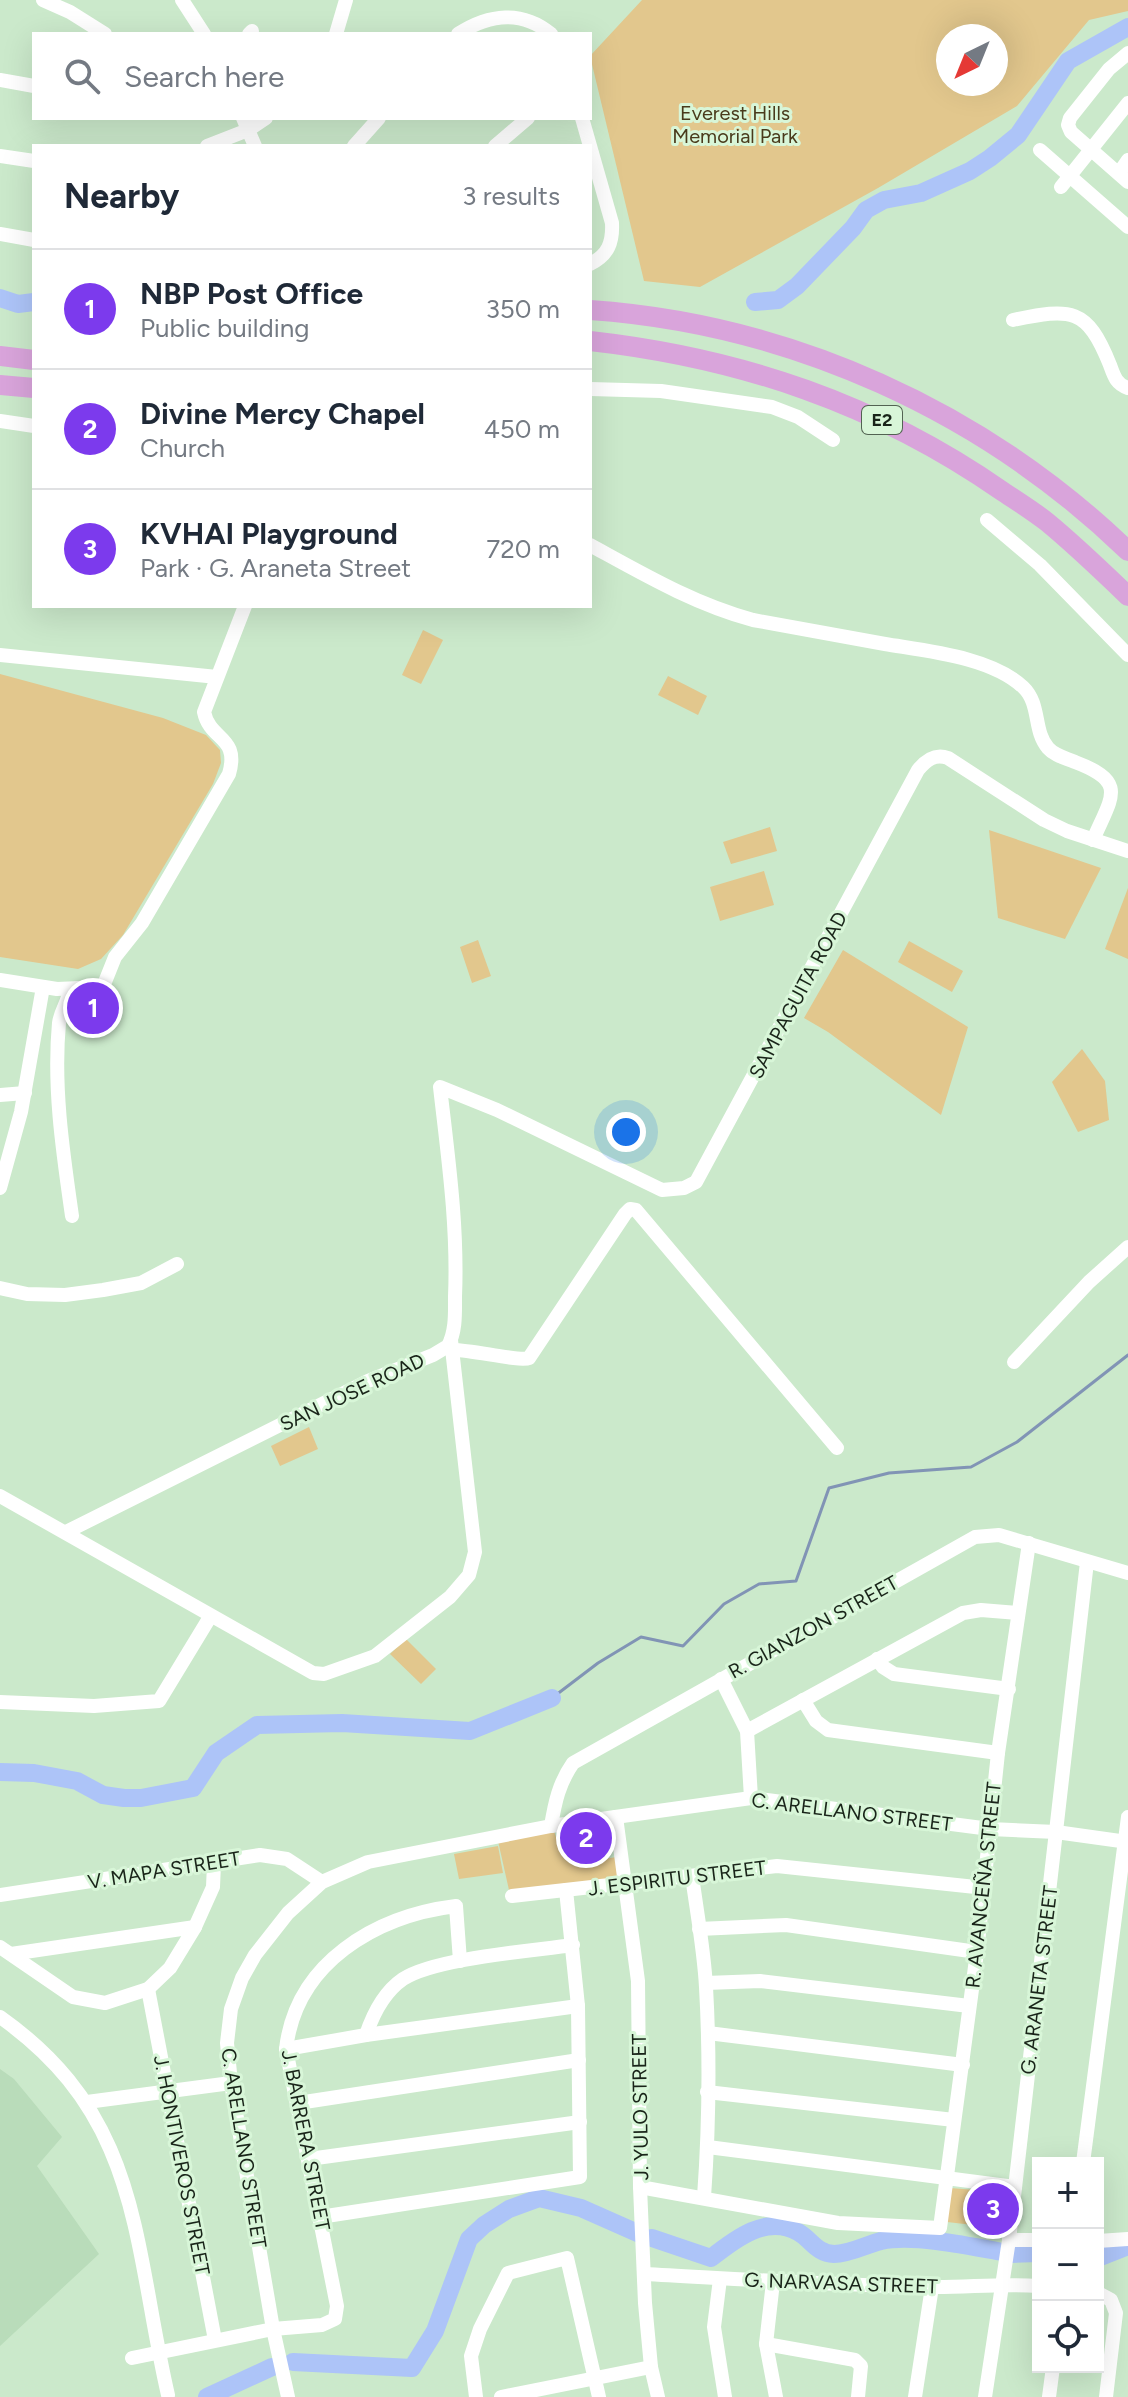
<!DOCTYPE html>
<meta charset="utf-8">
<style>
body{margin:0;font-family:Figtree,sans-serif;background:#f6f6f7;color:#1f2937}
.controls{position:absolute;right:24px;bottom:24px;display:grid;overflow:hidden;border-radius:0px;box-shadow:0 8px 32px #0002}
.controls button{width:72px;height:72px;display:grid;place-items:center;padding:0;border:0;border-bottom:2px solid #e0e1e3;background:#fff;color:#1f2937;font:40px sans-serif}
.compass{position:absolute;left:936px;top:24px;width:72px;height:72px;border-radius:50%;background:#fff;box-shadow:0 8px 32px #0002;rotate:223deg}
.you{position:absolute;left:626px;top:1132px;width:28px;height:28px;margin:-20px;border:6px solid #fff;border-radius:50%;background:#1a73e8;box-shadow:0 0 0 12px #1a73e833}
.badge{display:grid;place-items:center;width:52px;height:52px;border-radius:50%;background:#7c3aed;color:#fff;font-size:26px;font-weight:700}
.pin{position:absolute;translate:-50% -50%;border:4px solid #fff;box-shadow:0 2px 8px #0006}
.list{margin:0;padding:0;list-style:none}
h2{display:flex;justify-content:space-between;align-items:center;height:104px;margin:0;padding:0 32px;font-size:34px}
h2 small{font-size:26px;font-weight:400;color:#747a83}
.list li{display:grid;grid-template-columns:52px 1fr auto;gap:24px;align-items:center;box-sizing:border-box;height:120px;padding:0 32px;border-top:2px solid #e0e1e3}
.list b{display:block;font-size:30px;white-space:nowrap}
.list p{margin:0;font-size:26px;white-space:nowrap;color:#747a83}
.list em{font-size:26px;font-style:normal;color:#747a83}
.icon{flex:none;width:44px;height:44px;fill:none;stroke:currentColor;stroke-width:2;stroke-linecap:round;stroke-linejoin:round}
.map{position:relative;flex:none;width:1128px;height:2397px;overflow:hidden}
.search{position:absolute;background:#fff;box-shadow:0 8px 32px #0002;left:32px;top:32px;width:560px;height:88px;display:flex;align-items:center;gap:20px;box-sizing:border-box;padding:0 28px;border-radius:0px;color:#747a83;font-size:30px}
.panel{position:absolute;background:#fff;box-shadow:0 8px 32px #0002;left:32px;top:144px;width:560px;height:464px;border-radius:0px}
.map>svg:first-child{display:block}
.built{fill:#b9dcba}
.green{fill:#e2c78d;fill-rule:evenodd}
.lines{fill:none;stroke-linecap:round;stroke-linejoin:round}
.stream{stroke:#8194b5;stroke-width:3}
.river{stroke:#adc4f8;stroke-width:18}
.minor{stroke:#fff;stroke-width:14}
.highway{stroke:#d9a4db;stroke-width:20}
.labels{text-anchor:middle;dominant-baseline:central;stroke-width:6;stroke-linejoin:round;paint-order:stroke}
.shield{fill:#d8f6d8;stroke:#526352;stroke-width:2}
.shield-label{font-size:18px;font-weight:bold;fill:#192419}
.park-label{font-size:20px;fill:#493a1b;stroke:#d8f6d8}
.street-label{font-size:20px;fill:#192419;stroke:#d8f6d8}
</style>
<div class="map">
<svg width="1128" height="2397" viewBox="0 0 1128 2397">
<rect width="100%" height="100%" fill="#cbe9cb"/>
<path class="built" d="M0 2069 14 2079 62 2137 37 2166 99 2254 0 2346Z"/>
<g class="green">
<path d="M642 0H1128V11L1089 20 1017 106 878 188 700 287 644 281 590 56ZM948 36H996V84H948Z"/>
<path d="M423 630 443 640 421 684 402 675Z"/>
<path d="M0 674 163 718 206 735 220 750 221 763 213 784 123 935 101 959 78 969 0 957Z"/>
<path d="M668 676 707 696 698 715 658 695Z"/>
<path d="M770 827 777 851 731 864 723 842Z"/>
<path d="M989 830 1101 868 1065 939 998 918Z"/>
<path d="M764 871 774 905 720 921 710 887Z"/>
<path d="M1128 888V959L1105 949Z"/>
<path d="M478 940 491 976 472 983 460 947Z"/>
<path d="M909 941 963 971 952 992 898 962Z"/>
<path d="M843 950 968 1027 941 1115 828 1032 804 1018Z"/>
<path d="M1082 1049 1105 1081 1109 1120 1078 1132 1052 1082Z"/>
<path d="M309 1427 318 1449 280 1466 271 1446Z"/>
<path d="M406 1639 436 1669 421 1684 390 1654Z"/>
<path d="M554 1831 562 1856 571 1854 587 1862 616 1857 620 1878 509 1890 498 1841Z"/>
<path d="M498 1846 503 1873 459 1879 454 1854Z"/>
<path d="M950 2188 976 2190 973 2225 947 2222Z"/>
<path d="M978 2191 1010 2194 1007 2228 975 2225Z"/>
</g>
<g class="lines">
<path class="stream" d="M552 1698 598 1663 641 1637 683 1646 724 1604 759 1584 796 1581 829 1488 889 1473 971 1467 1017 1442 1128 1355"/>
<g class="river">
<path d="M0 298 18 304 34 302"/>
<path d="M755 302 778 300 797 286 853 228 866 210 884 200 921 193 970 171 990 158 1018 135 1068 61 1128 27"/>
<path d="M0 1772 34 1773 77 1781 103 1795 124 1798H141L193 1788 216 1753 257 1725 342 1723 470 1731 552 1698"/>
<path d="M652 2238 711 2258C735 2239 767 2214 798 2232 812 2240 816 2253 834 2254 850 2254 865 2245 881 2241 913 2234 970 2246 1002 2252"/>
<path d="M1010 2254 1038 2253"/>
<path d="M1098 2258 1128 2246"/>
<path d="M293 2362 412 2368 435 2331 469 2239 484 2225 509 2209 539 2198 581 2208 642 2235"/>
<path d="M207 2397 272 2367"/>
</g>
<g class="minor">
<path d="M43 0 70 12 105 34"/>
<path d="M182 0 204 34"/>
<path d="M249 34 252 31"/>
<path d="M336 34 346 0"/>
<path d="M458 34C489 14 522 10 551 34"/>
<path d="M1128 53 1109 69 1070 118 1068 125 1071 132 1128 182"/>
<path d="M0 80 34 86"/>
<path d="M243 118 255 146"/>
<path d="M582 118 612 223C613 243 608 255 590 264"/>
<path d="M207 146 248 130 266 118"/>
<path d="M354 146 379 118"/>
<path d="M495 146 528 118"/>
<path d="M1040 150 1128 227"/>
<path d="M0 156 34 161"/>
<path d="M1119 173 1128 160"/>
<path d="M1061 187 1128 103"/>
<path d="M0 234 34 240"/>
<path d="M1013 320C1071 308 1087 307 1110 365 1114 376 1116 384 1128 388"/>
<path d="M590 389 661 391 772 407 798 417 833 440"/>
<path d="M0 421 34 426"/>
<path d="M987 520 1040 565 1128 655"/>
<path d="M590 545C643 574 694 604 753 620 797 628 841 636 885 644 927 651 991 657 1023 687 1041 704 1033 731 1048 748 1055 756 1066 758 1075 762 1128 782 1112 796 1093 840"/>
<path d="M0 655 217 677"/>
<path d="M0 980 57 989 103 987 115 957 142 923 229 774C240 736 210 741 204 712L245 606"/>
<path d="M70 989C68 1003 61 1009 59 1023 53 1087 63 1153 72 1216"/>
<path d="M0 1095 25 1093"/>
<path d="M0 1188 21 1112 43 987"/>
<path d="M0 1288 27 1294 65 1295 103 1290 141 1283 177 1264"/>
<path d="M452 1350C469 1349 520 1362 529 1358L625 1214 630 1209 636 1210 837 1448"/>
<path d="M1014 1362 1089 1282 1128 1247"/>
<path d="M0 1496 313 1673 324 1674 375 1656 450 1597 469 1575 475 1552 451 1340"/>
<path d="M66 1532 368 1381 433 1355 448 1346C456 1331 455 1313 455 1297 458 1226 448 1157 440 1087L497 1110 662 1190 684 1188 696 1182 918 770C926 760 935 753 948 758L1044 820 1067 831 1128 851"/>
<path d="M877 1659 883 1667 894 1674 1009 1689"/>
<path d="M721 1679 747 1731 751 1798"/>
<path d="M803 1700 816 1721 828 1730 998 1753"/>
<path d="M0 1702 94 1706 159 1701 210 1617"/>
<path d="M747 1731 963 1613 981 1610 1018 1613"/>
<path d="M616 1817 638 1981 640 2187 645 2303 651 2367 658 2397"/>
<path d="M551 1826C555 1802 559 1783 573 1763L975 1537 999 1535 1128 1573"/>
<path d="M692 1876C697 1913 704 1950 706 1987 710 2057 709 2128 704 2197"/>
<path d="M0 1895 260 1855 287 1859 322 1882"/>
<path d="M512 1896 777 1866 985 1888"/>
<path d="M699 1929 786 1925 977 1952"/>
<path d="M0 1947 73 1997 105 2003 148 1989 170 1968 195 1927 213 1887 214 1864"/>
<path d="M11 1954 195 1927"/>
<path d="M706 1983 760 1981 969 2006"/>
<path d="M148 1989 215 2340"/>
<path d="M0 2017C142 2117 133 2243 168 2395"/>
<path d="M708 2033 963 2065"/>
<path d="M366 2035C373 2014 384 1992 403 1979 435 1958 532 1951 573 1945"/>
<path d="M286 2049 366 2035 578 2006"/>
<path d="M707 2092 954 2120"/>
<path d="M87 2102 231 2083"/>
<path d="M298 2103 579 2060"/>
<path d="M708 2147 1015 2187"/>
<path d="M309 2159 580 2122"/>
<path d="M1083 2163 1128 1817"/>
<path d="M640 2187 838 2223 940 2228 977 1952 998 1753 1029 1543"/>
<path d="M320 2217 580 2177 578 2006 566 1890"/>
<path d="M1009 2240H1038"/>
<path d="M1098 2241 1128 2239"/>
<path d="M644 2274C739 2279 833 2285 927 2287 964 2288 1001 2283 1038 2286"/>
<path d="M720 2279 714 2327 725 2397"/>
<path d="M773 2282 766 2344 776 2397"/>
<path d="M1098 2293 1111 2300 1116 2313 1106 2397"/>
<path d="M766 2344 855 2360 861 2366 858 2397"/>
<path d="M132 2358 273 2329 322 2325 335 2319 337 2306 286 2049C296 1963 375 1916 456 1906L460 1961"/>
<path d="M288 2397 273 2329 231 2083 227 2043 231 2009 242 1978 255 1955 288 1913 322 1882 368 1862 551 1826 751 1798 990 1829 1056 1832 1128 1842"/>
<path d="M476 2397 471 2356 480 2329 508 2273 567 2258 599 2397"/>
<path d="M501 2397 651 2367"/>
<path d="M915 2397 932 2287"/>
<path d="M985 2397 1009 2240 1087 1562"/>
<path d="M1049 2397 1053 2367"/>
</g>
<g class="highway">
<path d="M590 310C791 324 983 411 1128 551"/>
<path d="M590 341C741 358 877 404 1002 491 1017 501 1033 511 1047 522 1075 545 1102 571 1128 596"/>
<path d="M0 356 34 360"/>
<path d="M0 385 34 388"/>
</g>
</g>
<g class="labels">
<rect class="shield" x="862" y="406" width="40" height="28" rx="6"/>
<g class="shield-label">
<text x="882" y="420">E2</text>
</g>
<g class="park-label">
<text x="735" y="113">Everest Hills<tspan x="735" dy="23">Memorial Park</tspan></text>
</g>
<g class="street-label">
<text transform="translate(798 995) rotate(-62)">SAMPAGUITA ROAD</text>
<text transform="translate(352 1392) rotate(-25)">SAN JOSE ROAD</text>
<text transform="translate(813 1627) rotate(-29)">R. GIANZON STREET</text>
<text transform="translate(852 1812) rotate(7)">C. ARELLANO STREET</text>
<text transform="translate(164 1870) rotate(-9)">V. MAPA STREET</text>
<text transform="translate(677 1878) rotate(-7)">J. ESPIRITU STREET</text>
<text transform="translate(983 1885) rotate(-84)">R. AVANCEÑA STREET</text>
<text transform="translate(1039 1980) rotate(-83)">G. ARANETA STREET</text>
<text transform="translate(640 2107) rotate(-91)">J. YULO STREET</text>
<text transform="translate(306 2140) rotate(79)">J. BARRERA STREET</text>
<text transform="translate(244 2148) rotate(81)">C. ARELLANO STREET</text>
<text transform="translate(182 2165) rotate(79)">J. HONTIVEROS STREET</text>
<text transform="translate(841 2283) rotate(2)">G. NARVASA STREET</text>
</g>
</g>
</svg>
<div class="controls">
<button>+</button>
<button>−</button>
<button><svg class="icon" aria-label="locate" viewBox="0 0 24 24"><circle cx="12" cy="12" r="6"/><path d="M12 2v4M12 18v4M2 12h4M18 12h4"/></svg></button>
</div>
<svg class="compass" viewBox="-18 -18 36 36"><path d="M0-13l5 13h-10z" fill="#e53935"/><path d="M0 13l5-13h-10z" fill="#747a83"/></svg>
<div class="you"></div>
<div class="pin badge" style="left:93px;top:1008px">1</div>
<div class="pin badge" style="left:586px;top:1838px">2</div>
<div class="pin badge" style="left:993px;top:2209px">3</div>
<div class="search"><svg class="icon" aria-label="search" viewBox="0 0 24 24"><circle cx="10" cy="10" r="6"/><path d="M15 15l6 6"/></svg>Search here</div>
<section class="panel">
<h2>Nearby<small>3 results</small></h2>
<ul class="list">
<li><span class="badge">1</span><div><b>NBP Post Office</b><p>Public building</p></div><em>350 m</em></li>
<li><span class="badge">2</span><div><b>Divine Mercy Chapel</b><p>Church</p></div><em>450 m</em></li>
<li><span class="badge">3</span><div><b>KVHAI Playground</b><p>Park · G. Araneta Street</p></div><em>720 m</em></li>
</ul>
</section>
</div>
